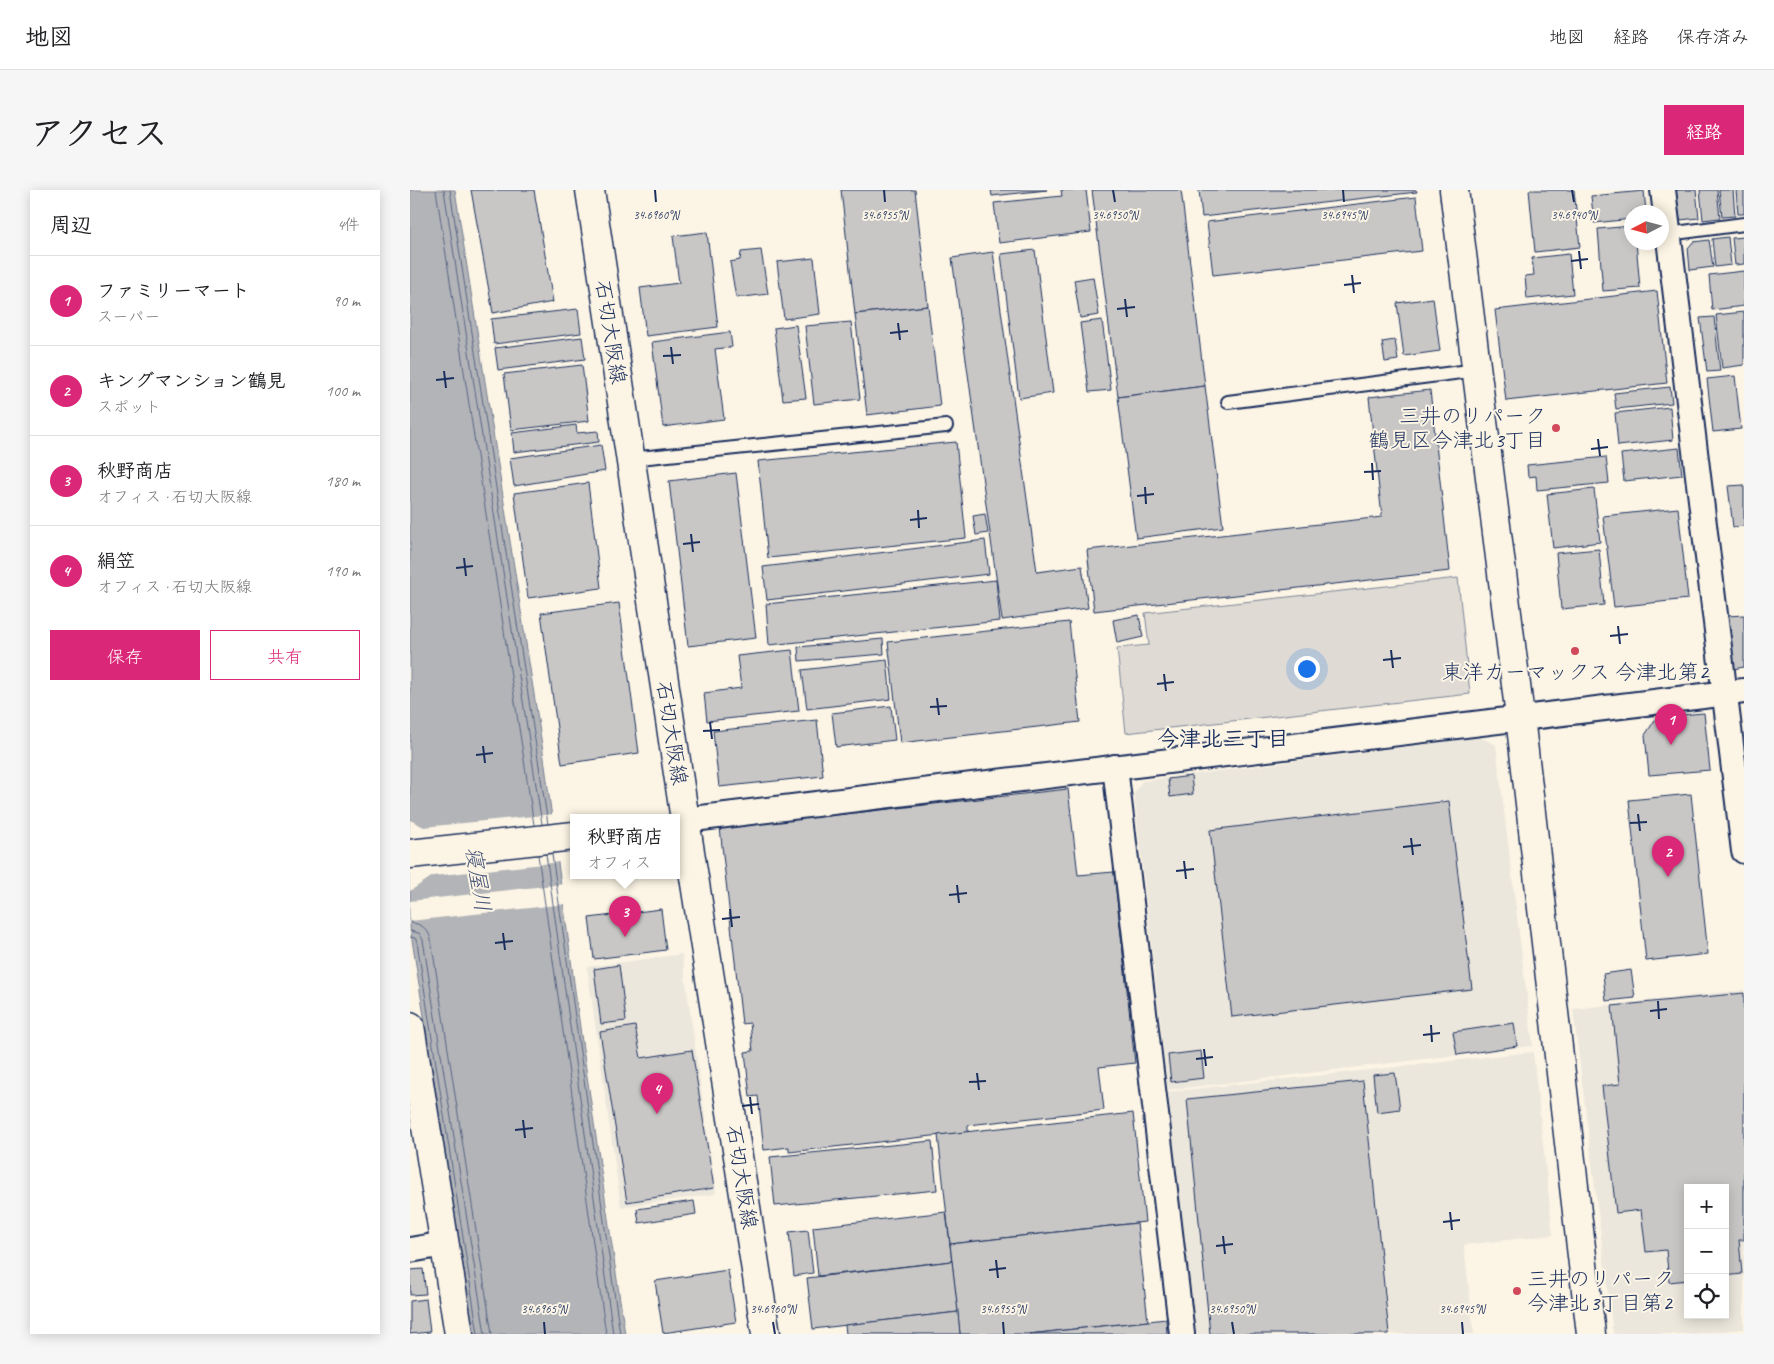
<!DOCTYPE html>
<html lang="ja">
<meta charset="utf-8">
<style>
body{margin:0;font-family:Caveat,"Klee One",sans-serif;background:#f6f6f6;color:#202124}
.controls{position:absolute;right:15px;bottom:15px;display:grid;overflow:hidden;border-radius:0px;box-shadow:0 2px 12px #0003}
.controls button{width:45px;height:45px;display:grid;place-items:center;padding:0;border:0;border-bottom:1px solid #e0e0e0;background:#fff;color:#202124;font:25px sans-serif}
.compass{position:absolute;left:1214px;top:15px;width:45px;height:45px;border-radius:50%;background:#fff;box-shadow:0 2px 12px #0003;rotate:264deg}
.you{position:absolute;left:896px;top:478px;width:18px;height:18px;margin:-12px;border:4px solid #fff;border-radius:50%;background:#1a73e8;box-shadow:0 0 0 8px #1a73e833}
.badge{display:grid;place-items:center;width:32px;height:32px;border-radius:50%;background:#db2777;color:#fff;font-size:16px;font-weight:700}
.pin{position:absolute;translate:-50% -41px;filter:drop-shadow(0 1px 2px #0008)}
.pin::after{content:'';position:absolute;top:26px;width:18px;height:15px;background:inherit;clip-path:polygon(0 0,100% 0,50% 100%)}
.popup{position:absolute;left:160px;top:624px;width:110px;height:65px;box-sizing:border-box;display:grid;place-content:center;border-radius:0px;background:#fff;filter:drop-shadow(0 1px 4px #0005);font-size:16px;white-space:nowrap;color:#757577}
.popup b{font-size:19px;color:#202124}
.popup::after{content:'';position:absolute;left:50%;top:100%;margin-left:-10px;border:10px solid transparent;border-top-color:#fff}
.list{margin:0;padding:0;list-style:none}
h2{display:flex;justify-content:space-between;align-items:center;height:65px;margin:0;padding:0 20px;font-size:21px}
h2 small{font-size:16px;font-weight:400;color:#757577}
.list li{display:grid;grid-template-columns:32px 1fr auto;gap:15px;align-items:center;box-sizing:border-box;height:90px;padding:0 20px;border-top:1px solid #e0e0e0}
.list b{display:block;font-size:19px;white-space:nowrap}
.list p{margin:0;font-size:16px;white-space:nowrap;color:#757577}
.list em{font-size:16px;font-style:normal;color:#757577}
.actions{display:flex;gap:10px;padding:15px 20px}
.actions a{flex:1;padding:11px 0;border:1px solid #db2777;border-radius:0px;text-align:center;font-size:18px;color:#db2777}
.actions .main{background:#db2777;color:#fff}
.icon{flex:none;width:28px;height:28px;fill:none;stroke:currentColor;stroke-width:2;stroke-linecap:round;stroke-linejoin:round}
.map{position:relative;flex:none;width:1334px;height:1144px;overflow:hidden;border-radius:0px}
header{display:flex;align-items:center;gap:30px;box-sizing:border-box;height:70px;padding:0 25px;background:#fff;border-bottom:1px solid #e0e0e0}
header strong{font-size:24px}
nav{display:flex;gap:28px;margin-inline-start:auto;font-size:18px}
.intro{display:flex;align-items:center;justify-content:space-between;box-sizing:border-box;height:120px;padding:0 30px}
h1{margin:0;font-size:35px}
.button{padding:12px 22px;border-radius:0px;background:#db2777;color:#fff;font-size:18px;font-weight:700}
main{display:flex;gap:30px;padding:0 30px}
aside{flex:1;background:#fff;border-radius:0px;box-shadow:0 2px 12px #0003}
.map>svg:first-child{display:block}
.built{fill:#ece7dc;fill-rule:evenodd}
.green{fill:#dfdbd4;stroke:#7d8599}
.water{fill:#b2b4b8;stroke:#767f94}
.pier{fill:#fcf5e5}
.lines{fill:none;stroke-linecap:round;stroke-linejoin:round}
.shore{stroke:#576482;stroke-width:1}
.building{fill:#c8c7c6;stroke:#1b2f5e}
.service-casing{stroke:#1b2f5e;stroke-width:16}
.minor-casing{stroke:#1b2f5e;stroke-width:28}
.tertiary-casing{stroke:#1b2f5e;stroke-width:31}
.secondary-casing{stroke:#1b2f5e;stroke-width:31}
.service{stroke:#fcf5e5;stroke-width:12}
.minor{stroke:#fcf5e5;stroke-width:24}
.tertiary{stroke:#fcf5e5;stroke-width:28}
.secondary{stroke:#fcf5e5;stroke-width:28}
.ticks{fill:none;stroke:#1b2f5e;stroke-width:2}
.poi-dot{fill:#d1495b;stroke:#fcf5e5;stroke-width:2}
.labels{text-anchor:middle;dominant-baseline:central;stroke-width:4;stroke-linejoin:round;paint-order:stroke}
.street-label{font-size:21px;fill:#1b2f5e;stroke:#fcf5e5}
.poi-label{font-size:21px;fill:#1b2f5e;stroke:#fcf5e5;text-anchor:end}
.neighbourhood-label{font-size:22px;font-weight:bold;fill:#1b2f5e;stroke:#fcf5e5}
.water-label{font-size:22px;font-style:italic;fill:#485779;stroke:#fcf5e5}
.ticks-label{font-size:12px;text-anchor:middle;fill:#1b2f5e;stroke:#fcf5e5;stroke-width:4;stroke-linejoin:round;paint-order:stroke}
</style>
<header>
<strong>地図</strong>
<nav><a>地図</a><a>経路</a><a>保存済み</a></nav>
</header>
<div class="intro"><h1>アクセス</h1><a class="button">経路</a></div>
<main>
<aside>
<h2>周辺<small>4件</small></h2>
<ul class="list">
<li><span class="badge">1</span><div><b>ファミリーマート</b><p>スーパー</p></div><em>90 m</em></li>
<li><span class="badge">2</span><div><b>キングマンション鶴見</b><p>スポット</p></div><em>100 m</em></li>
<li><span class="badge">3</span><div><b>秋野商店</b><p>オフィス · 石切大阪線</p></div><em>180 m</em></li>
<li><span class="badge">4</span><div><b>絹笠</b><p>オフィス · 石切大阪線</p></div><em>190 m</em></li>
</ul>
<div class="actions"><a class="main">保存</a><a>共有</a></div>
</aside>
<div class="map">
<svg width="1334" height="1144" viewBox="0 0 1334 1144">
<rect width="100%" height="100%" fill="#fcf5e5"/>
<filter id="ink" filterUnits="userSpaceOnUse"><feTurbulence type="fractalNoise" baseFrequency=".02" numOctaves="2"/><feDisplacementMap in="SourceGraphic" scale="10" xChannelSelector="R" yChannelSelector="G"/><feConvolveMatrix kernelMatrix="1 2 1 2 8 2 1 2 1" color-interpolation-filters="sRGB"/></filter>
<g filter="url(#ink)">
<g class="built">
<path d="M1070 547 1086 555 1123 856 758 900 724 604 732 591Z"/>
<path d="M272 764 306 1004 211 1017 177 777Z"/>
<path d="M1334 800V1139L1283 1144H1203L1163 819ZM1278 998H1315V1125H1278Z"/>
<path d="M1123 862 1143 1045 1054 1055 1064 1144H783L757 902Z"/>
</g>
<path class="green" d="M1048 388 1060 504 716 543 707 458 739 455 735 423Z"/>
<path class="water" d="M0 0H45L134 568 171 845 215 1144H64L0 737Z"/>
<g class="pier">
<path d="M144 624 150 672 23 686 0 701V630L14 637Z"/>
<path d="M154 694 156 714 0 731V711Z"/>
</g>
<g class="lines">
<g class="shore">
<path d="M26 0 124 635"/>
<path d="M34 0 132 634"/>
<path d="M40 0 138 634"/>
<path d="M136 664 203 1144"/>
<path d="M142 664 210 1144"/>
<path d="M128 665 196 1144"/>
<path d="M0 733C11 733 18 739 21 749L82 1144"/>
<path d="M0 741 9 743 13 750 75 1144"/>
<path d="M0 747 5 748 7 752 68 1144"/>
</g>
</g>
<g class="building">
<path d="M61 0H124L143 112 83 123Z"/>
<path d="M431 0H505L518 116 445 124Z"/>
<path d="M581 0H637L582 6Z"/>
<path d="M651 0H676L681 42 589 53 584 13 652 6Z"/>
<path d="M682 0H771L795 196 708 207Z"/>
<path d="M789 0H1006L1007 2 792 27Z"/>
<path d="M1119 0H1164L1170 57 1125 62Z"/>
<path d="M1266 0H1286L1289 28 1270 30Z"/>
<path d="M1290 0H1307L1310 28 1293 30Z"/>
<path d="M1309 0H1323L1325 26 1312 27Z"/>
<path d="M1326 0H1334V24H1328Z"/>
<path d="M1234 1 1236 22H1222V29L1184 33 1181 6Z"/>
<path d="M1006 7 1012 61 803 85 797 32Z"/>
<path d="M1222 36V52H1226L1230 98 1193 101 1188 39Z"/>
<path d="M297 42 308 137 236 146 230 98 269 93 263 46Z"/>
<path d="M1318 47 1321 75 1305 77 1302 49Z"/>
<path d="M1334 47V74L1325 75 1322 48Z"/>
<path d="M1299 50 1303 77 1280 80 1278 58 1283 52Z"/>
<path d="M351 60 358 104 326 108 320 72 330 70 331 62Z"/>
<path d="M625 60 643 203 609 208 591 64Z"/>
<path d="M583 62 627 382 672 376 678 418 592 430 542 68Z"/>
<path d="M1159 64 1163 104 1117 109 1115 86 1124 85 1122 68Z"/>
<path d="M404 68 410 124 374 129 367 72Z"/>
<path d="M1334 81V116L1302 120 1299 85Z"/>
<path d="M683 87 689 125 670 128 664 90Z"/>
<path d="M1247 101 1257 193 1096 211 1085 120Z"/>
<path d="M1023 108 1030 161 994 166 987 113Z"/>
<path d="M518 116 530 216 457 225 445 124Z"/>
<path d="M168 119 171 143 84 154 81 129Z"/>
<path d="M1334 122V175L1312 178 1306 125Z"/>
<path d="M1304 127 1310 181 1297 182 1290 128Z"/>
<path d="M692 130 701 200 679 202 670 133Z"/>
<path d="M441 132 450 209 404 214 395 136Z"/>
<path d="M386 135 396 208 373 210 364 138Z"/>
<path d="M320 142 322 157 305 159 314 229 253 237 242 152Z"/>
<path d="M172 147 175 169 88 180 85 158Z"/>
<path d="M985 150 988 170 975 172 972 152Z"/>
<path d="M172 175 179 231 101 240 94 184Z"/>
<path d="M1325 186 1331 239 1303 242 1297 189Z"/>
<path d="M795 196 813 337 726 348 708 207Z"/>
<path d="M1260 197 1262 213 1206 219 1204 203Z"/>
<path d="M1020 200 1040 381 684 421 677 360 972 327 959 207Z"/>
<path d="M1260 217 1263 250 1208 256 1205 223Z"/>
<path d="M166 235 167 243 188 241 189 252 104 262 102 243Z"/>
<path d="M546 252 556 348 358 368 348 271Z"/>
<path d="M191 255 195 281 104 296 100 268Z"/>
<path d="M1269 258 1272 285 1214 291 1211 264Z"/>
<path d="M1196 267 1199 293 1127 300 1126 286 1118 287 1117 275Z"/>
<path d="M326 283 346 448 278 456 259 291Z"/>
<path d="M178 293 191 398 118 408 104 303Z"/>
<path d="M1334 295V336L1323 337 1318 296Z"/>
<path d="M1184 299 1190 352 1143 358 1137 304Z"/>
<path d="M1268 318 1278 409 1204 417 1193 326Z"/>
<path d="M575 324 578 343 566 345 563 326Z"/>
<path d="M575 350 579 384 357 410 353 377Z"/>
<path d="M1189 359 1194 415 1151 419 1146 363Z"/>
<path d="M586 390 590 431 359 455 356 414Z"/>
<path d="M209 413 229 563 152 574 131 423Z"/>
<path d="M729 425 733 447 707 453 703 430Z"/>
<path d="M1334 425V477L1323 479 1317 426Z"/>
<path d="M659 432 670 532 490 553 478 452Z"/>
<path d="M473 449 474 464 389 471 388 457Z"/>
<path d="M382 460 389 521 297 531 294 503 331 498 327 466Z"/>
<path d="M477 470 481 509 397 519 392 480Z"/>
<path d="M481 516 485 550 426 557 422 523Z"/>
<path d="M1294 523 1300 580 1239 585 1235 545 1247 527Z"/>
<path d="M407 530 413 586 309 597 303 541Z"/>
<path d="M781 586 783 604 760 607 758 589Z"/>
<path d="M658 599 668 685 704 682 725 873 689 877 694 920 558 935V942L379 962V957L354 960 348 906 340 907 335 862 343 861 340 833 332 834 310 638Z"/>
<path d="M1281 604 1298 764 1236 771 1219 610Z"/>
<path d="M1039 611 1062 799 822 827 800 640Z"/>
<path d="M251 719 256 760 184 769 179 728Z"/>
<path d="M209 775 216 831 191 834 184 779Z"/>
<path d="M1221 780 1225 808 1196 811 1193 784Z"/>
<path d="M1334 803V1050H1329L1332 1084 1315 1086V998H1278V1090L1259 1092 1256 1060 1236 1062 1231 1020 1206 1023 1192 896 1210 894 1202 816Z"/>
<path d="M1104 833 1107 856 1047 865 1043 842Z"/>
<path d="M225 836 231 868 282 860 304 998 217 1012 190 842Z"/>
<path d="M791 861 794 888 761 892 758 865Z"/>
<path d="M985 883 990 919 967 922 963 885Z"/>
<path d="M953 891 979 1144H800L777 909Z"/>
<path d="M723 923 735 1032 540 1054 528 945Z"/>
<path d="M522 951 527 1000 365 1016 360 967Z"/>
<path d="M284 1011 286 1024 229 1033 227 1019Z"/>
<path d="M536 1022 542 1071 408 1086 403 1037Z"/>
<path d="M727 1033 738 1131 619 1144H550L540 1054Z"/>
<path d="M398 1040 403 1083 384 1086 379 1042Z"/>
<path d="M542 1071 548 1122 403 1139 397 1088Z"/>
<path d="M13 1079 16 1104 0 1105V1080Z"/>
<path d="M318 1080 326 1132 253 1143 245 1091Z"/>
<path d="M16 1109 20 1142 0 1144V1111Z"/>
<path d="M548 1122 550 1144H436L435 1135Z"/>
<path d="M756 1129 757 1144H619L738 1131Z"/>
</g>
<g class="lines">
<defs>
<g id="service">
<path d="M1258 44 1334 34"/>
<path d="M818 212 1067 180"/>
<path d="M220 269 536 236"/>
</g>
<g id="minor">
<path d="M1253 0 1334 661"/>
<path d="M705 577 772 1144"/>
<path d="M275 630 1334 501"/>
<path d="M0 1060 35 1054"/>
</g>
<g id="tertiary">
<path d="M1044 0 1110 527 1181 1144"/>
<path d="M0 664 164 646"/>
<path d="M0 836 49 1144"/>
</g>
<path id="secondary" d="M180 0 275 630 356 1144"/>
</defs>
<use href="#service" class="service-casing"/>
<use href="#minor" class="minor-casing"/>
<use href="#tertiary" class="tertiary-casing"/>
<use href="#secondary" class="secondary-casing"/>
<use href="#service" class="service"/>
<use href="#minor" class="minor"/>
<use href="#tertiary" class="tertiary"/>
<use href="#secondary" class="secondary"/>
</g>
</g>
<path class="ticks" d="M245 0 246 12M474 0 475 12M703 0 705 12M933 0 934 12M1162 0 1164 12M1169 61 1171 79M1161 71 1178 69M942 85 944 103M934 95 951 93M715 109 717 127M707 119 725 117M488 133 490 150M480 143 498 141M261 157 263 174M253 166 271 165M34 181 36 198M26 190 44 188M1188 249 1190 266M1181 259 1198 257M962 273 963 290M954 282 971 281M735 297 736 314M727 306 744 304M508 320 509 338M500 330 517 328M281 344 283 362M273 354 290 352M54 368 56 386M46 378 63 376M1208 436 1210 454M1200 446 1218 444M981 460 983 478M973 470 991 468M754 484 756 501M747 494 764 492M527 508 529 525M520 517 537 516M300 532 302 549M293 541 310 540M73 556 75 573M66 565 83 563M1228 624 1230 641M1220 633 1237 632M1001 648 1003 665M993 657 1011 655M774 671 776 689M766 681 784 679M547 695 549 713M539 705 557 703M320 719 322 737M312 729 330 727M93 743 95 760M85 753 103 751M1248 811 1249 829M1240 821 1257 819M1021 835 1022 852M1013 845 1030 843M794 859 796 876M786 869 803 867M567 883 569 900M559 892 576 891M340 907 342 924M332 916 349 914M113 930 115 948M105 940 123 938M1040 1022 1042 1040M1033 1032 1050 1030M813 1046 815 1064M806 1056 823 1054M586 1070 588 1088M579 1080 596 1078M134 1132 135 1144M363 1132 365 1144M593 1132 594 1144M822 1132 824 1144M1052 1132 1053 1144"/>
<g class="poi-dot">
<circle cx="1146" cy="238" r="5"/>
<circle cx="1165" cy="461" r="5"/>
<circle cx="1107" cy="1101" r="5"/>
</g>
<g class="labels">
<g class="street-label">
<text transform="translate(201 142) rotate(81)">石切大阪線</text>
<text transform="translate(262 543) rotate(81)">石切大阪線</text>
<text transform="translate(332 987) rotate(81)">石切大阪線</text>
</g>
<g class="poi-label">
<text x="1136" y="226">三井のリパーク<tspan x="1136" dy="24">鶴見区今津北3丁目</tspan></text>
<text x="1165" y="482" text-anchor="middle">東洋カーマックス 今津北第2</text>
<text x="1117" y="1089" text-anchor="start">三井のリパーク<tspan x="1117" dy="24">今津北3丁目第2</tspan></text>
</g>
<g class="neighbourhood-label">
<text x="813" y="549">今津北三丁目</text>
</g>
<g class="water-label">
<text transform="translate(68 689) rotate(81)">寝屋川</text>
</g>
</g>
<g class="ticks-label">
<text x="246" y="29">34.6960°N</text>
<text x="475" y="29">34.6955°N</text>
<text x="705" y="29">34.6950°N</text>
<text x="934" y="29">34.6945°N</text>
<text x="1164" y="29">34.6940°N</text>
<text x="134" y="1123">34.6965°N</text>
<text x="363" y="1123">34.6960°N</text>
<text x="593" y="1123">34.6955°N</text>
<text x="822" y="1123">34.6950°N</text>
<text x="1052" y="1123">34.6945°N</text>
</g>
</svg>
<div class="controls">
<button>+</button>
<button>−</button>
<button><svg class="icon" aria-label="locate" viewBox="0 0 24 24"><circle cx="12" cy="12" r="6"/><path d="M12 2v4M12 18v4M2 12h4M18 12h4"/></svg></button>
</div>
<svg class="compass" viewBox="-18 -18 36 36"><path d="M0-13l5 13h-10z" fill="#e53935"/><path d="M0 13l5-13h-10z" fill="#757577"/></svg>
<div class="you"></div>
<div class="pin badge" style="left:1261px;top:555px">1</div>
<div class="pin badge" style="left:1258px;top:687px">2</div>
<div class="pin badge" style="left:215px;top:747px">3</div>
<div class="popup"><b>秋野商店</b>オフィス</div>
<div class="pin badge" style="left:247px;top:924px">4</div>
</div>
</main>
